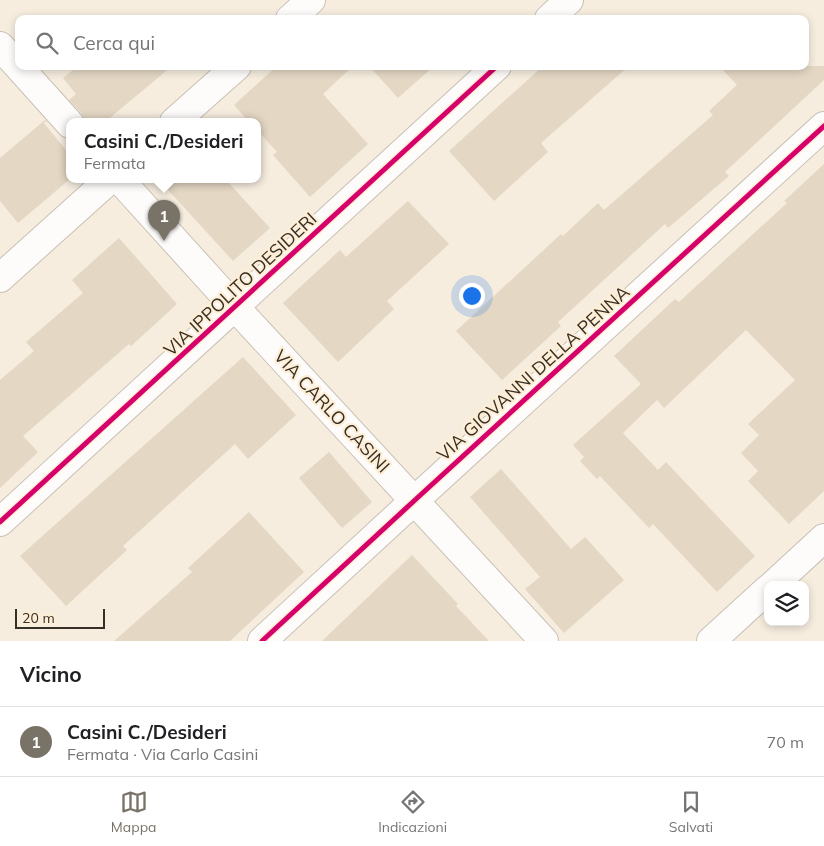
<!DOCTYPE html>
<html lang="it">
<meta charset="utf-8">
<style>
body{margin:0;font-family:Mulish,sans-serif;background:#f2f2f2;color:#202124}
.controls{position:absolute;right:15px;bottom:15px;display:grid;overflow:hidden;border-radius:10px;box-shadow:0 2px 8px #0003}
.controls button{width:45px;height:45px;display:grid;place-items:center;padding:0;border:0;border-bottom:1px solid #e0e0e0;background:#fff;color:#202124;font:25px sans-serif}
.scale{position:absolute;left:15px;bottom:12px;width:90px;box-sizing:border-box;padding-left:5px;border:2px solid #352f26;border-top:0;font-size:14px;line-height:18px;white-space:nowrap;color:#352f26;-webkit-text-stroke:4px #ffeed6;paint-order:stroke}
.you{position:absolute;left:471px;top:295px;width:18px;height:18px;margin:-12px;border:4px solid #fff;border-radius:50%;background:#1a73e8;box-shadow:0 0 0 8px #1a73e833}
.badge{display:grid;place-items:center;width:32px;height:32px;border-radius:50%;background:#797267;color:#fff;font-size:16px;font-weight:700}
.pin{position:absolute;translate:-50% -41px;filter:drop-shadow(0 1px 2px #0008)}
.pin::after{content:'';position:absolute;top:26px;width:18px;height:15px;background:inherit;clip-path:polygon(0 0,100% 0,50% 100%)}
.popup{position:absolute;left:66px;top:118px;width:195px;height:65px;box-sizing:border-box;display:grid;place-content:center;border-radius:10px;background:#fff;filter:drop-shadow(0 1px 4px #0005);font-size:16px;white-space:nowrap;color:#757577}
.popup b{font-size:19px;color:#202124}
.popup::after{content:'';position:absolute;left:50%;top:100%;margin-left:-10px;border:10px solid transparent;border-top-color:#fff}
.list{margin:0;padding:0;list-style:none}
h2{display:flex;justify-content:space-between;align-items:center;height:65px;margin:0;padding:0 20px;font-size:21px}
h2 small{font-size:16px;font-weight:400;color:#757577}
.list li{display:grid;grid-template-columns:32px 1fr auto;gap:15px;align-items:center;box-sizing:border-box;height:70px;padding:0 20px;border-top:1px solid #e0e0e0}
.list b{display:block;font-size:19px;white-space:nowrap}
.list p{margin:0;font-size:16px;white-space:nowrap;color:#757577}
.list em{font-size:16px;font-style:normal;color:#757577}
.icon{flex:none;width:28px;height:28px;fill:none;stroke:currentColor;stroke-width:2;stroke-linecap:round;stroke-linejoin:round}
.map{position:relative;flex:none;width:824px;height:641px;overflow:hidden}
.search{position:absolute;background:#fff;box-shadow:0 2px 8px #0003;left:15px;right:15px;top:15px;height:55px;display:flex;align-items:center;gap:12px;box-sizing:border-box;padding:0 18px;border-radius:10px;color:#757577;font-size:19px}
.sheet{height:135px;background:#fff}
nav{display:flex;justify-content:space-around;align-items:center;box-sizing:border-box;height:70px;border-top:1px solid #e0e0e0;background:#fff;font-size:14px;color:#757577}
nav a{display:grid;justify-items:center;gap:2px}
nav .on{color:#797267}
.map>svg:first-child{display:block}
.building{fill:#e4d7c4}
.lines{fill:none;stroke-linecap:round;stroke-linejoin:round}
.minor-casing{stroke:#c8c0b6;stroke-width:30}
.minor{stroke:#fefcfa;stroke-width:28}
.cycleway-casing{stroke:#ffeed6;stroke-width:8}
.cycleway{stroke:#d6006c;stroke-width:5}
.labels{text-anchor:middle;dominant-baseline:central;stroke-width:4.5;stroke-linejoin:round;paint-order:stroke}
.street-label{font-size:18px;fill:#352f26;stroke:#ffeed6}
</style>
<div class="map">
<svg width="824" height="641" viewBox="0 0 824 641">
<rect width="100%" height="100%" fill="#f6eddf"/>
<g class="building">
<path d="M78 66H172L105 122H85L82 114 69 100 76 94 63 78Z"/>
<path d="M277 66H353L323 94 368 144 310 197 273 155 277 152 258 131V122H249L234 105Z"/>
<path d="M369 66H434L398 98Z"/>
<path d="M543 66H629L541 143 548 152 494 201 449 151Z"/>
<path d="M719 66H824V80L725 172 729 176 668 228 665 224 558 322 561 326 502 380 456 331 561 234 563 236 598 203 604 210 713 115 709 111 737 85Z"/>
<path d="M45 120 47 122H43L70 155V179L18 223 0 201V158Z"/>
<path d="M824 164V491L789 524 748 481 758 471 741 453 759 435 748 424 795 380 746 330 664 408 657 400 623 433 658 470 666 462 755 556 717 592 653 524 649 528 600 476 597 479 580 461 584 457 573 445 641 384 614 356 675 299 679 302 787 203 784 201Z"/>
<path d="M159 180H226L270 228 233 261Z"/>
<path d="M408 201 449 244 387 301 394 309 338 362 283 303 340 250 346 257Z"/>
<path d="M119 238 177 304 131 346 129 344 23 436 38 452 0 488V380L34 351 26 342 83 293 72 280Z"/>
<path d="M243 357 296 415 248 459 235 444 123 546 127 550 66 606 20 556Z"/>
<path d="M329 452 372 502 342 528 299 478Z"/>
<path d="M501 469 571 549 585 537 624 580 564 633 525 589 540 577 470 497Z"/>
<path d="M249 512 304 572 230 641H114L192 572 188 568Z"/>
<path d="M412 555 458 604 456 606 489 641H322Z"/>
</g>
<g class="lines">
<defs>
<g id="minor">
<path d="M290 19 311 0"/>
<path d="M549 19 569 0"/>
<path d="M0 46 70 124"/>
<path d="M174 122 237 66"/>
<path d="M120 180 235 307 544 641"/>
<path d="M0 278 109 180"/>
<path d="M0 522 497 66"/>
<path d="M773 585 824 538"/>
<path d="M262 641 415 500 824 126"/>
<path d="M711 641 768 589"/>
</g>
</defs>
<use href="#minor" class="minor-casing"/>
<use href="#minor" class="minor"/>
<defs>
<g id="cycleway">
<path d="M0 522 497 66"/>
<path d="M262 641 415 500 824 126"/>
</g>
</defs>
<use href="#cycleway" class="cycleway-casing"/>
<use href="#cycleway" class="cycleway"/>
</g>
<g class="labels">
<g class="street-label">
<text transform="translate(240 284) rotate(-43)">VIA IPPOLITO DESIDERI</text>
<text transform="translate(533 373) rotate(-42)">VIA GIOVANNI DELLA PENNA</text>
<text transform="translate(332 411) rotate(47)">VIA CARLO CASINI</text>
</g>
</g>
</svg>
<div class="controls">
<button><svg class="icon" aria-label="layers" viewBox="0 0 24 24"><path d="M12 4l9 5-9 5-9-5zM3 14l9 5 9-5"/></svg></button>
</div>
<div class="scale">20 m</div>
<div class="you"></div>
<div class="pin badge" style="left:164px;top:241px">1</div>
<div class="popup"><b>Casini C./Desideri</b>Fermata</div>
<div class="search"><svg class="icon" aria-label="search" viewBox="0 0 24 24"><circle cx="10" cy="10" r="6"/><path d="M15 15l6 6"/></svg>Cerca qui</div>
</div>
<section class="sheet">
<h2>Vicino<small></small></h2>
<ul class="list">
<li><span class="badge">1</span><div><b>Casini C./Desideri</b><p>Fermata · Via Carlo Casini</p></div><em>70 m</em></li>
</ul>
</section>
<nav>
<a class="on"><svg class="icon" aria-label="map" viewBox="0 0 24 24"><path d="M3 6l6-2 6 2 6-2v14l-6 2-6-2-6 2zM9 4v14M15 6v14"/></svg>Mappa</a>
<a><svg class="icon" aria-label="directions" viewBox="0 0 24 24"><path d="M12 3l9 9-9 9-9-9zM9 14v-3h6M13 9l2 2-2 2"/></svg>Indicazioni</a>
<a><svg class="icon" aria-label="saved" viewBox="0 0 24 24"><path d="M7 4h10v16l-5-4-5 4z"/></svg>Salvati</a>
</nav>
